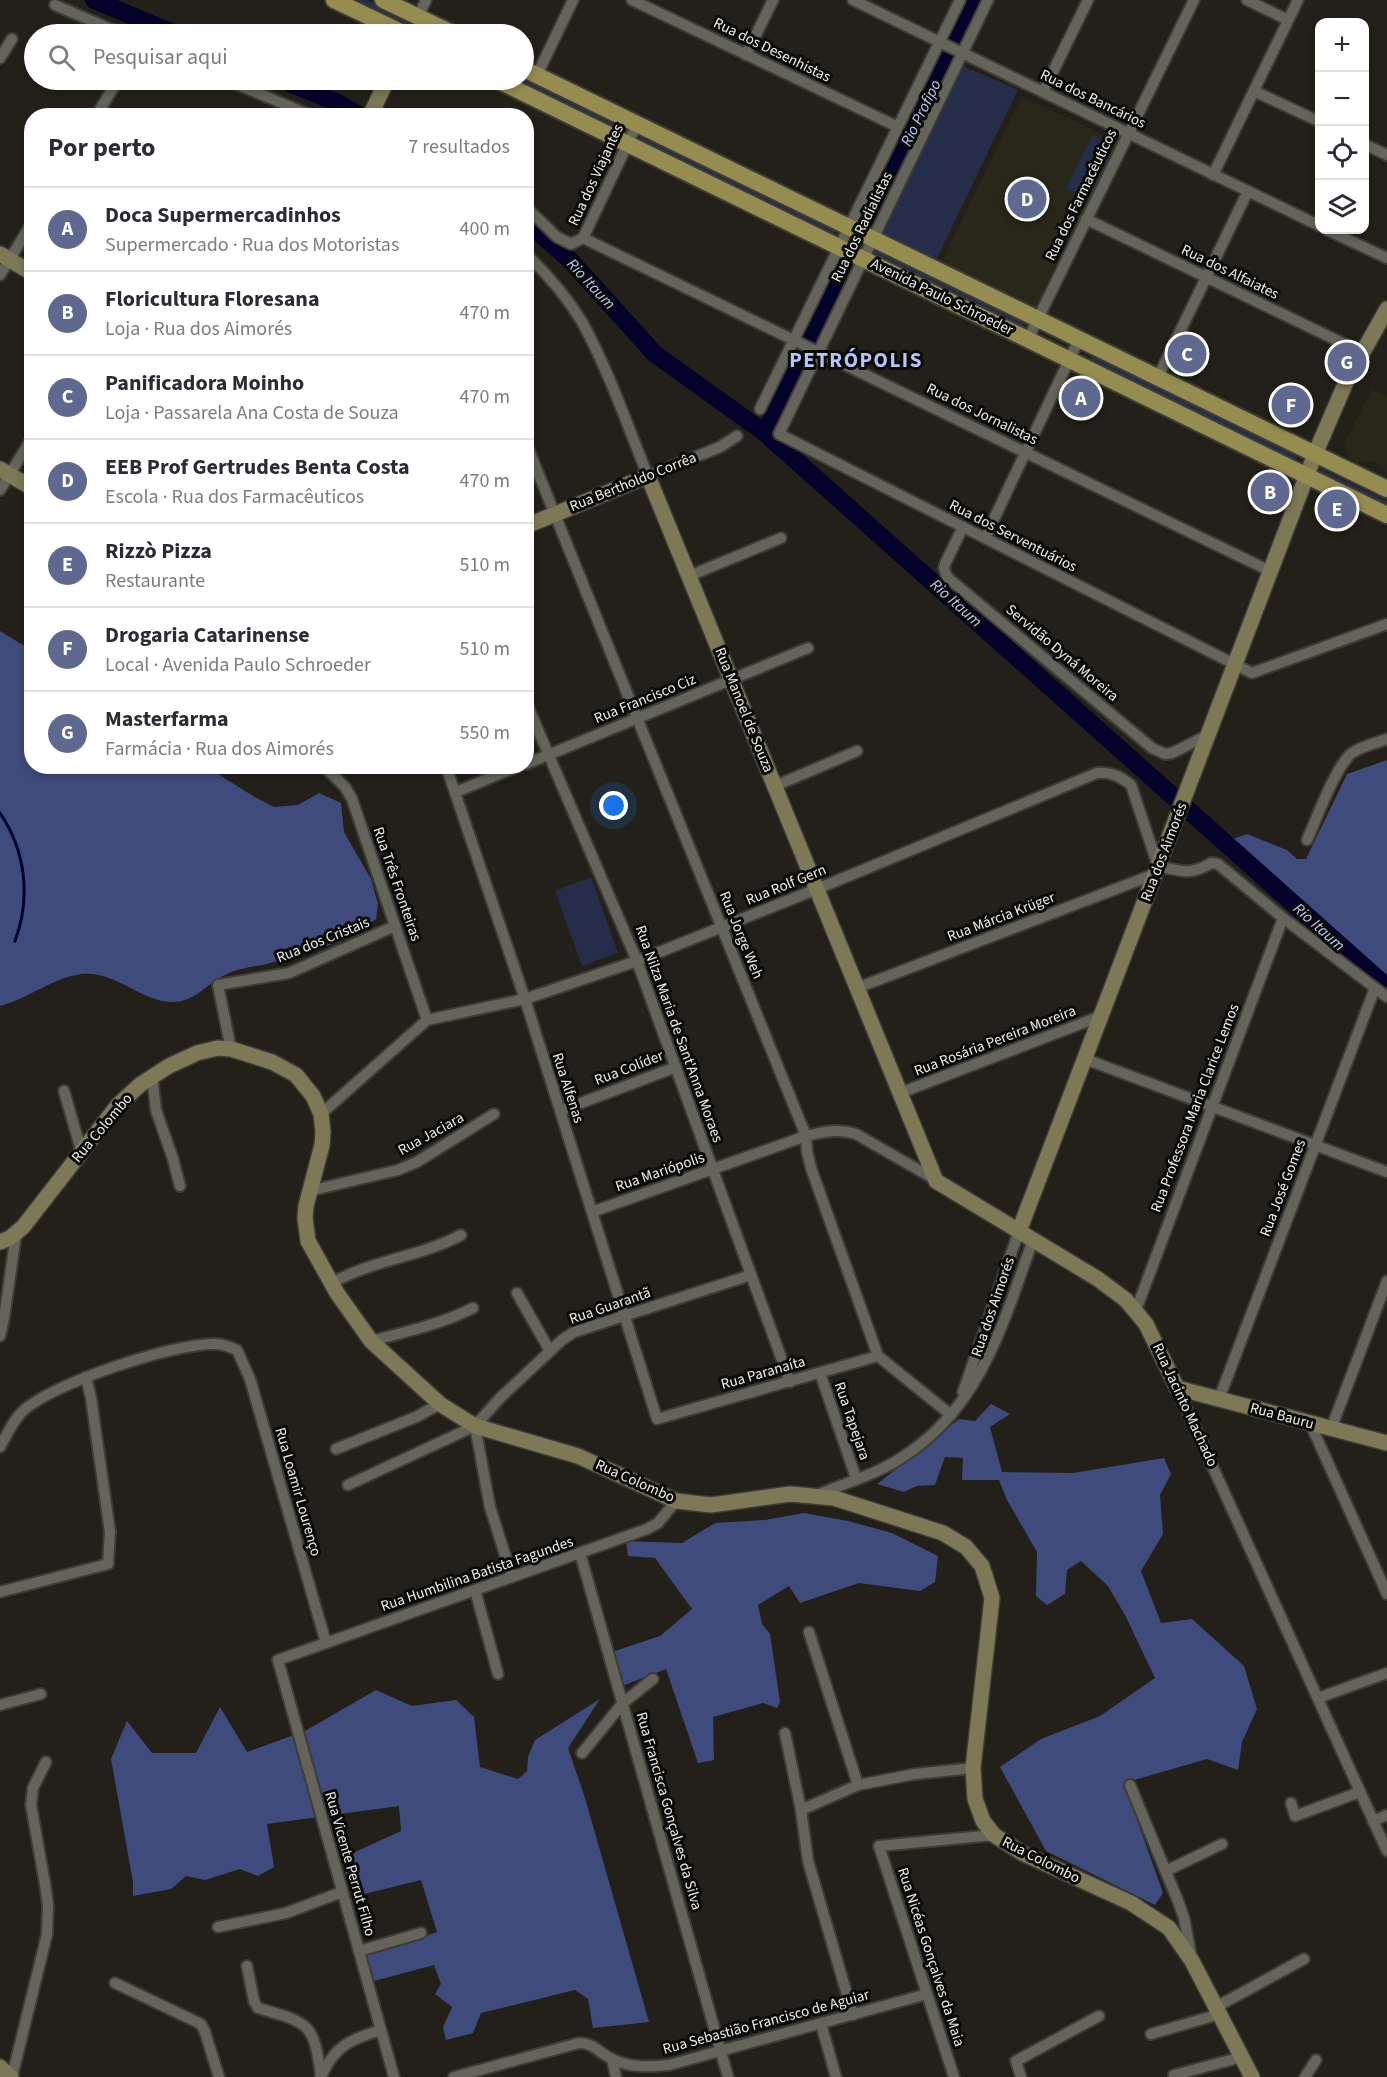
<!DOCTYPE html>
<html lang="pt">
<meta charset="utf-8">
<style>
body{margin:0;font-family:"Source Sans 3",sans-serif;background:#f2f2f3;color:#2b2b33}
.controls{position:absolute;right:18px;top:18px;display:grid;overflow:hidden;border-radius:12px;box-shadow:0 3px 9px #0003}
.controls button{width:54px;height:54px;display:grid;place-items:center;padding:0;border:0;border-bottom:2px solid #e1e1e2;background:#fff;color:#2b2b33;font:30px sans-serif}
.you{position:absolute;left:614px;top:806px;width:21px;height:21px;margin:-15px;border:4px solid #fff;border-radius:50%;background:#1a73e8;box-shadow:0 0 0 9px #1a73e833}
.badge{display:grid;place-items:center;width:39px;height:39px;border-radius:50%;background:#5f688e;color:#fff;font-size:20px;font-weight:700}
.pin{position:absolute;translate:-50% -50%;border:3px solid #fff;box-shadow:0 2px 6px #0006}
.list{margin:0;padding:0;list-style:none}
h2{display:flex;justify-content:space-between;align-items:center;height:78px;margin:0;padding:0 24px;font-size:26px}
h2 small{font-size:20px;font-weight:400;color:#7c7c81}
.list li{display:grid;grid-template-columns:39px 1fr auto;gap:18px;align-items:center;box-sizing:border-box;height:84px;padding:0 24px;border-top:2px solid #e1e1e2}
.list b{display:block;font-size:22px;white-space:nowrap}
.list p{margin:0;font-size:20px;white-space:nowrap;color:#7c7c81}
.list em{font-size:20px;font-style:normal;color:#7c7c81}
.icon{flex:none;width:33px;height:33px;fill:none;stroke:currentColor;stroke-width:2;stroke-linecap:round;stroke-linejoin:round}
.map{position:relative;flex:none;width:1387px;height:2077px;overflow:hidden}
.search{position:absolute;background:#fff;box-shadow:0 3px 9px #0003;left:24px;top:24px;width:510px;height:66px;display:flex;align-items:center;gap:15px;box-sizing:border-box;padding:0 21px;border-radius:33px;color:#7c7c81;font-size:22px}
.panel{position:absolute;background:#fff;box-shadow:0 3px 9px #0003;left:24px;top:108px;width:510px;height:666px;border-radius:24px}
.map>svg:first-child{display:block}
.built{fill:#292719}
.green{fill:#252d4a}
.forest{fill:#3f4b7c}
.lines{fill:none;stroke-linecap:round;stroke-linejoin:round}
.stream{stroke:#04022b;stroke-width:3}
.river{stroke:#04022b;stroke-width:18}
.street-casing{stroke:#3d3c36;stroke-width:14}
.secondary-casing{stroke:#3d3c36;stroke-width:18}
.primary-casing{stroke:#3d3c36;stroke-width:20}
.street{stroke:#65645a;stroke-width:10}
.secondary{stroke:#7d7855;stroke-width:15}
.primary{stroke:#958c50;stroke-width:16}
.labels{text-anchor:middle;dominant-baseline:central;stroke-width:6;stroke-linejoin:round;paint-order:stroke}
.street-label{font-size:15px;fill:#eeeee8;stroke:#0a0a07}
.water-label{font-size:16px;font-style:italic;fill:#bbc9f8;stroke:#0a0a07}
.district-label{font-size:21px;font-weight:bold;letter-spacing:1.5px;fill:#b5c4fc;stroke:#0a0a07}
</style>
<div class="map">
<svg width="1387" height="2077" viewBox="0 0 1387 2077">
<rect width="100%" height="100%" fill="#222018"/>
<g class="built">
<path d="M1022 96 1118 142 1071 239 1068 240 1045 287 1037 310 941 263Z"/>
<path d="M1372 389 1387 397V473L1382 467 1371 461 1357 463 1348 455 1344 445Z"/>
</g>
<g class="green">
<path d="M352 0H367L407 20 409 24 404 26Z"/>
<path d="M963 66 1018 90 936 260 884 234 881 227 959 70Z"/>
<path d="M524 77 621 125 623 129 621 131 514 80H524Z"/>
<path d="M1092 135 1113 145 1108 155 1110 156 1088 199 1066 188Z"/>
<path d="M644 136 833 228 834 232 832 235 641 141V137Z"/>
<path d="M877 251 1022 321 1024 325 1021 328 874 257V252Z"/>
<path d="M1092 356 1296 454 1297 458 1293 460 1089 360Z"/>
<path d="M1320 469 1387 501V507L1319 473Z"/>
<path d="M591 877 618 953 582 966 555 891Z"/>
</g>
<g class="forest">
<path d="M0 631 31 650 32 766 207 767 253 796 274 807 298 805 319 793 341 803 344 832 371 879 378 904 376 919C364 928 352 937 337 943 329 946 319 946 310 949 296 953 282 960 267 964 253 967 240 968 227 974 208 982 195 1003 171 1002 138 1000 115 970 81 974 52 978 28 999 0 1006Z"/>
<path d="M1387 760V981L1335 939 1250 861 1251 857 1230 840 1247 834 1287 850 1297 859H1306L1347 774Z"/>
<path d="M991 1404 1010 1414 990 1427 1002 1472 1073 1473 1164 1458 1171 1474 1160 1495 1163 1534 1141 1571 1161 1623 1192 1619 1244 1666 1257 1709 1242 1742 1238 1770 1207 1759 1124 1783 1163 1893 1155 1905 1046 1851 1000 1767 1041 1739 1100 1716 1155 1678 1126 1617 1108 1586 1081 1561 1067 1570 1065 1594 1047 1605 1036 1596 1037 1552 1007 1500 999 1480H962L963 1458 945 1457 935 1485 917 1486 904 1492 877 1484 959 1419 975 1421Z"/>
<path d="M804 1513 848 1521 892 1533 938 1556 935 1582 920 1591 859 1583 800 1603 789 1586 758 1605 762 1624 770 1634 780 1702 777 1708 763 1703 713 1717 714 1760 698 1763 666 1669 622 1686 612 1652 660 1636 692 1609 655 1558 628 1556 626 1541 682 1543 715 1523 765 1520Z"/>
<path d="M376 1690 412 1706 456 1700 474 1717 480 1767 518 1779 527 1771 528 1757 535 1740 600 1699 568 1748 585 1798 649 2022 593 2028 588 1999 575 1990 481 2013 473 2033 446 2040 443 2027 452 2007 435 1994 441 1984 434 1965 374 1981 365 1956 437 1932 421 1880 352 1897 342 1858 401 1831 399 1806 267 1824 274 1867 258 1876 240 1869 205 1880 186 1876 171 1889 133 1896V1882L111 1759 127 1721 152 1753H196L220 1707 247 1752 305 1731Z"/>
</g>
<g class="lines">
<path class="stream" d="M0 813C26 851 31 898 15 941"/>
<g class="river">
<path d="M94 0 175 34"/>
<path d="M282 80 336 102 360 116"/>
<path d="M526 221 570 260 655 354 765 433 1387 987"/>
<path d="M866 225 975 0"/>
<path d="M765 433 849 261"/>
</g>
<defs>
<g id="street">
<path d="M632 0 898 127"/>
<path d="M853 0 1320 226"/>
<path d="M988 0 779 434 1252 673 1387 624"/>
<path d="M1247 0 1288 20"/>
<path d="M55 5 122 34"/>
<path d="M418 17 426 0"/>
<path d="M746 55 773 0"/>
<path d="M0 58 12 39"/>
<path d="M537 75 573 0"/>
<path d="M227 80 312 116"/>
<path d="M1254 91 1320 122"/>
<path d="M1043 92 1088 0"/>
<path d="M373 109 385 116"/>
<path d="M96 116 118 80"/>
<path d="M1364 144 1387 155"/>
<path d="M1213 175 1298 0"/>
<path d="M526 207 557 237 571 244 583 238"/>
<path d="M1086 219 1361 352"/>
<path d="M1327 230 1387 258"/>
<path d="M583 238 1270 571"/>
<path d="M583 238 637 124"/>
<path d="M526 254C547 274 567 297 582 322 609 371 627 425 648 476L720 447 737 436"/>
<path d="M0 275 32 223"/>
<path d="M1028 339 1194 0"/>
<path d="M1158 377 1248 191"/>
<path d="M760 409 960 0"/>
<path d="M526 443 806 1136 807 1151 811 1168 878 1356 951 1415"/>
<path d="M0 490 32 438"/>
<path d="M963 527 945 564 944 568 947 577 1152 748 1165 754 1172 753 1208 735"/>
<path d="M985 538 1079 339"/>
<path d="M689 576 781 538"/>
<path d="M526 702 637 961 790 1382"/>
<path d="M526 764 808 648"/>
<path d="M324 766 345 787 352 799 427 1020"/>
<path d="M446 766 525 999 657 1419 878 1356"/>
<path d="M775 786 857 751"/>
<path d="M456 792 519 766"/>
<path d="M1307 840C1317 818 1335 767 1352 753 1362 746 1376 743 1387 739"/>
<path d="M857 988 1155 874"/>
<path d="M231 1049 218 985 289 973 395 926"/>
<path d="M1085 1059 1387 1172"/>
<path d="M152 1076 156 1110 173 1159 180 1186"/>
<path d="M64 1091 81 1150"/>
<path d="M900 1093 1101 1016"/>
<path d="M560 1111 676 1067"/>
<path d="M321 1114 427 1020 525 999 637 961 817 889 1097 773C1111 772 1120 776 1131 785L1158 866C1181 871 1190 876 1211 863L1218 864 1283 918 1387 997"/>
<path d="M309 1191 398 1170 417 1162 494 1114"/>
<path d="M592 1212 806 1136C824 1132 838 1128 856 1134L936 1180"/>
<path d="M332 1283C372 1260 420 1257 461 1235"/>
<path d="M517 1293 550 1351"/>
<path d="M1136 1310 1283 918"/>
<path d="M0 1336 4 1318 16 1235"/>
<path d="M371 1341C406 1332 441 1324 473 1308"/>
<path d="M820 1373 856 1478"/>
<path d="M1177 1388 1387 1851"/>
<path d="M963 1392 1019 1231"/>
<path d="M1219 1399 1375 988"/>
<path d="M1310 1423 1387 1594"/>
<path d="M475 1426 490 1507 512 1577"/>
<path d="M1331 1429 1387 1281"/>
<path d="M0 1447C6 1436 12 1422 22 1412 50 1384 176 1342 216 1344 224 1344 230 1347 237 1350L250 1379 326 1643"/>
<path d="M336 1449 416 1417 440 1404"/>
<path d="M348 1485 475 1426 500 1398 562 1340 574 1332 751 1275"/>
<path d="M817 1495C845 1483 875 1475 901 1458 981 1408 1003 1323 1033 1240"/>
<path d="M580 1553 728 2077"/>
<path d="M475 1590 498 1674"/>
<path d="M0 1592 108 1564 110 1532 91 1398 86 1377"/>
<path d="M809 1632 858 1785"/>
<path d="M1318 1698 1387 1673"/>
<path d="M0 1705 41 1694"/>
<path d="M785 1733 801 1810 808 1861 853 2015"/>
<path d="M582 1753 623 1703 653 1679"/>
<path d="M1130 1785 1178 1901 1184 1918 1191 1955"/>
<path d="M1291 1803 1295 1816 1360 1792"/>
<path d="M801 1810 858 1785 915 1774 973 1768"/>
<path d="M1373 1821 1387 1815"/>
<path d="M1166 1871 1222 1844"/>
<path d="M218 1927 286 1913 342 1892"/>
<path d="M359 1951 421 1933"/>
<path d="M247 1966 254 2001 258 2008C309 2023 314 2022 321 2077"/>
<path d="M115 1983 201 2024 205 2032 219 2077"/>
<path d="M1216 2007 1304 1959"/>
<path d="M821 2024 836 2077"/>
<path d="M1151 2034 1220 2014"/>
<path d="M612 2059 616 2077"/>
<path d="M1174 2075 1242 2057"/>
<path d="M12 2077 47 1934 48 1905 45 1884 31 1805 33 1788 46 1762"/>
<path d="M321 2077C334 2046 351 2039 381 2030"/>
<path d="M394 2077 278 1660 647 1529 658 1523 676 1501"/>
<path d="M454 2077 579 2043C594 2043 599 2053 612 2059 630 2068 650 2067 669 2065L927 1994"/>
<path d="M954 2077 879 1846 994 1835"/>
<path d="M1021 2077 1016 2061 1099 2016"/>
<path d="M1305 2077 1316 2060"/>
</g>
<g id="secondary">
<path d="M370 116 387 80"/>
<path d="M0 254 32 273"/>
<path d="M0 469 32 488"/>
<path d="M526 526 648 476 936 1181 1098 1279 1126 1300 1146 1324 1177 1388 1387 1443"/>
<path d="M1019 1231 1315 454 1346 382 1387 309"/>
<path d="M0 1242 10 1238 23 1227 118 1105 141 1084 169 1066 197 1053 218 1048 231 1049 272 1062 296 1075 313 1096 321 1114 323 1132 322 1145 306 1206 305 1218 308 1241 337 1293 371 1341 440 1404 475 1426 578 1456 676 1501 711 1505 790 1494 834 1498 943 1533 966 1547 982 1566 992 1598 973 1768 975 1799 983 1821 994 1835 1022 1853 1131 1903 1169 1928 1192 1961 1252 2077"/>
<path d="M0 2067 11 2077"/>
</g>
<g id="primary">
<path d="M334 0 405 34"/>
<path d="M383 0 454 34"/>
<path d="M524 69 1387 489"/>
<path d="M497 80 1387 515"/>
</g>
</defs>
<use href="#street" class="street-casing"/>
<use href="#secondary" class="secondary-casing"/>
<use href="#primary" class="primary-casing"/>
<use href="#street" class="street"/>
<use href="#secondary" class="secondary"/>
<use href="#primary" class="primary"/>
</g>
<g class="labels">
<g class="street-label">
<text transform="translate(772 50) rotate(26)">Rua dos Desenhistas</text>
<text transform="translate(1093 99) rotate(26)">Rua dos Bancários</text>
<text transform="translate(596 175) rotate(-65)">Rua dos Viajantes</text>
<text transform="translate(1081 195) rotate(-64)">Rua dos Farmacêuticos</text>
<text transform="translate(862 227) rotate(-64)">Rua dos Radialistas</text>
<text transform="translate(1230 272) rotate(26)">Rua dos Alfaiates</text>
<text transform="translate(942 297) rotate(26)">Avenida Paulo Schroeder</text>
<text transform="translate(982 414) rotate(26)">Rua dos Jornalistas</text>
<text transform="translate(633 482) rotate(-22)">Rua Bertholdo Corrêa</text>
<text transform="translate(1013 536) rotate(27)">Rua dos Serventuários</text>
<text transform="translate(1062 653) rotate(40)">Servidão Dyná Moreira</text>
<text transform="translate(645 699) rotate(-22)">Rua Francisco Ciz</text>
<text transform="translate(744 710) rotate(68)">Rua Manoel de Souza</text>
<text transform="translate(1164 852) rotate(-69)">Rua dos Aimorés</text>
<text transform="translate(397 884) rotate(71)">Rua Três Fronteiras</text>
<text transform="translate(786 885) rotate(-22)">Rua Rolf Gern</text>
<text transform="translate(1001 917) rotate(-21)">Rua Márcia Krüger</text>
<text transform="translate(741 935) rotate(68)">Rua Jorge Weh</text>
<text transform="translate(323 940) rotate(-22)">Rua dos Cristais</text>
<text transform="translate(679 1034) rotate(70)">Rua Nilza Maria de Sant'Anna Moraes</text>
<text transform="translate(995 1041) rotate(-21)">Rua Rosária Pereira Moreira</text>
<text transform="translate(629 1068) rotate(-21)">Rua Colíder</text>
<text transform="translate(568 1088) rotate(72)">Rua Alfenas</text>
<text transform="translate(1195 1108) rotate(-69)">Rua Professora Maria Clarice Lemos</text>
<text transform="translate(102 1128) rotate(-50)">Rua Colombo</text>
<text transform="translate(431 1134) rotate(-29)">Rua Jaciara</text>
<text transform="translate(660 1172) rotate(-19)">Rua Mariópolis</text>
<text transform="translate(1283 1188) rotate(-69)">Rua José Gomes</text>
<text transform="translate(610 1306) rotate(-19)">Rua Guarantã</text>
<text transform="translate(993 1307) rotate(-71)">Rua dos Aimorés</text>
<text transform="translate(763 1373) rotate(-16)">Rua Paranaíta</text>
<text transform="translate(1185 1405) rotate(65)">Rua Jacinto Machado</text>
<text transform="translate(1282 1416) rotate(15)">Rua Bauru</text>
<text transform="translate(852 1421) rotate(71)">Rua Tapejara</text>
<text transform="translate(635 1481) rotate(24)">Rua Colombo</text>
<text transform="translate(298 1492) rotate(74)">Rua Loamir Lourenço</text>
<text transform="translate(477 1574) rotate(-19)">Rua Humbilina Batista Fagundes</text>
<text transform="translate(669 1811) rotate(74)">Rua Francisca Gonçalves da Silva</text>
<text transform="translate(1041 1860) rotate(27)">Rua Colombo</text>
<text transform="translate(350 1864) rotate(74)">Rua Vicente Perrut Filho</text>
<text transform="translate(931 1957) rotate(72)">Rua Nicéas Gonçalves da Maia</text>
<text transform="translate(766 2022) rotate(-15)">Rua Sebastião Francisco de Aguiar</text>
</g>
<g class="water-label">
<text transform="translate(921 113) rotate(-64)">Rio Profipo</text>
<text transform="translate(591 284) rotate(47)">Rio Itaum</text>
<text transform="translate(956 603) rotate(42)">Rio Itaum</text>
<text transform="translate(1319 927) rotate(42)">Rio Itaum</text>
</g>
<g class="district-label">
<text x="856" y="360">PETRÓPOLIS</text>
</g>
</g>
</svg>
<div class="controls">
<button>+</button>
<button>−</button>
<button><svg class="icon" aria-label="locate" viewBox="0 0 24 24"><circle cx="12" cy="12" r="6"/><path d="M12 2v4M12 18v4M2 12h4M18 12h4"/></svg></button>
<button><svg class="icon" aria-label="layers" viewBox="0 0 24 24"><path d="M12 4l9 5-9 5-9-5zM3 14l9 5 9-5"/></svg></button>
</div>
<div class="you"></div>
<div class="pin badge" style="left:1081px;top:398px">A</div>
<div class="pin badge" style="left:1270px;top:492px">B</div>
<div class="pin badge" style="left:1187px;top:354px">C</div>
<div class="pin badge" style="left:1027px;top:199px">D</div>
<div class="pin badge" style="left:1337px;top:509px">E</div>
<div class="pin badge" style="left:1291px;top:405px">F</div>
<div class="pin badge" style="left:1347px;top:362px">G</div>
<div class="search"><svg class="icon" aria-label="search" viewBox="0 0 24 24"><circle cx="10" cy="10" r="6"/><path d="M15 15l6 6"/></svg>Pesquisar aqui</div>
<section class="panel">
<h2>Por perto<small>7 resultados</small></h2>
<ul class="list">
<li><span class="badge">A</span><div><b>Doca Supermercadinhos</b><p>Supermercado · Rua dos Motoristas</p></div><em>400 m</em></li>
<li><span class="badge">B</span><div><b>Floricultura Floresana</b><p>Loja · Rua dos Aimorés</p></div><em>470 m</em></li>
<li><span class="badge">C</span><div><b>Panificadora Moinho</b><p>Loja · Passarela Ana Costa de Souza</p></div><em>470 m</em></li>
<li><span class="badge">D</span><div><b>EEB Prof Gertrudes Benta Costa</b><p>Escola · Rua dos Farmacêuticos</p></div><em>470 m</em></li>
<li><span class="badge">E</span><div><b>Rizzò Pizza</b><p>Restaurante</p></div><em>510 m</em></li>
<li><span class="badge">F</span><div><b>Drogaria Catarinense</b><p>Local · Avenida Paulo Schroeder</p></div><em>510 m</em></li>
<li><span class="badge">G</span><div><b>Masterfarma</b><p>Farmácia · Rua dos Aimorés</p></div><em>550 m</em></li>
</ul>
</section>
</div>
